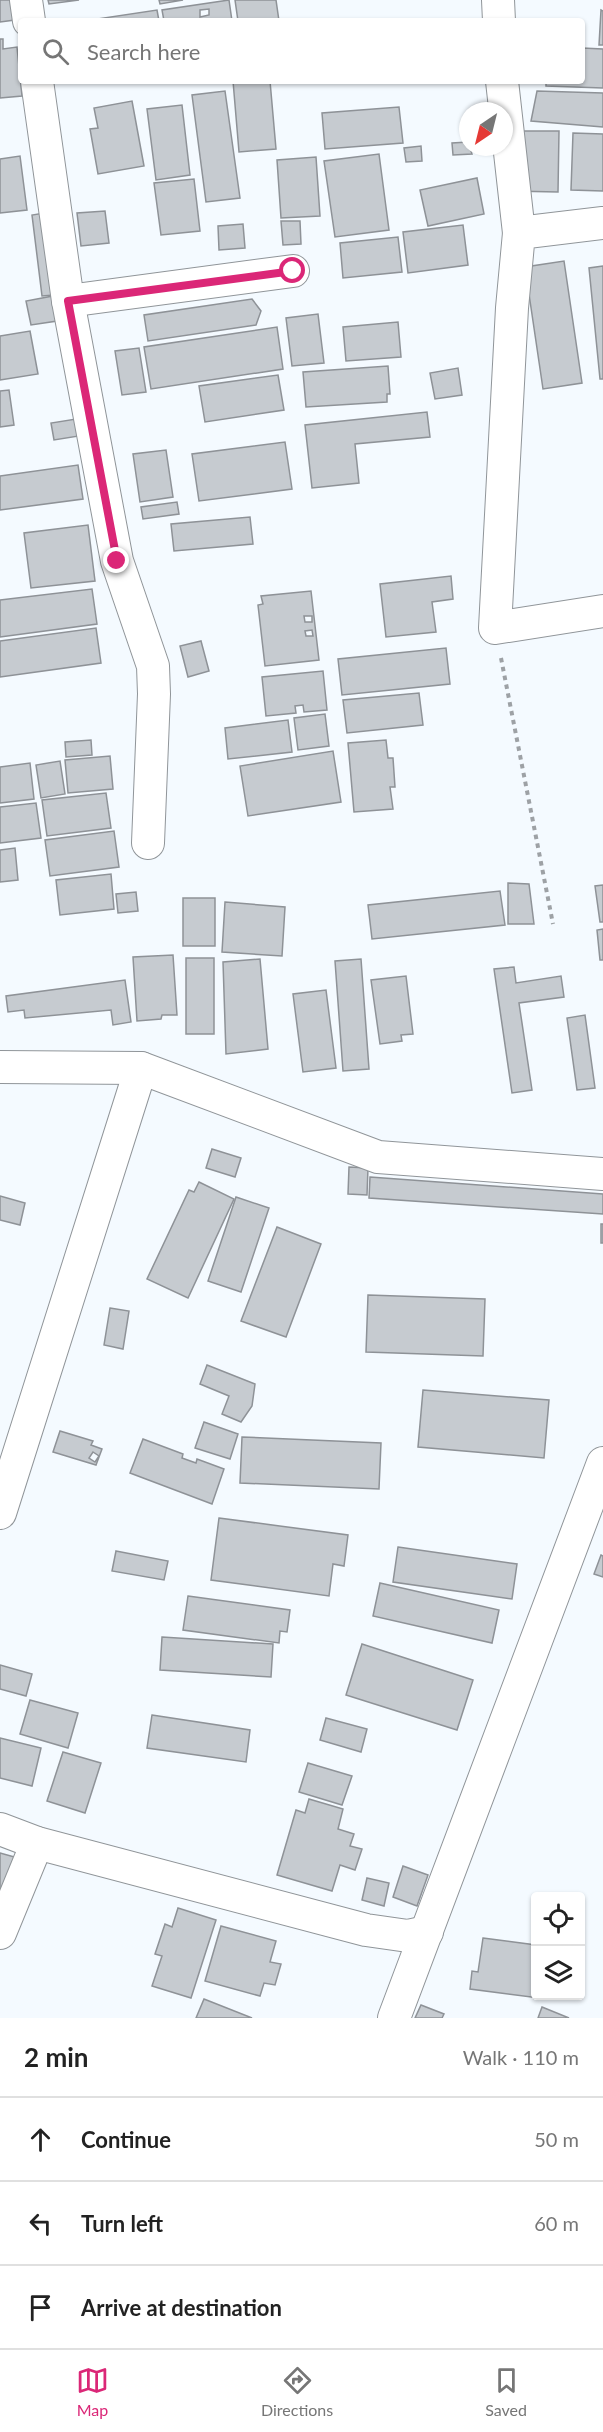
<!DOCTYPE html>
<meta charset="utf-8">
<style>
body{margin:0;font-family:Lato,sans-serif;background:#f2f2f2;color:#222}
.controls{position:absolute;right:18px;bottom:18px;display:grid;overflow:hidden;border-radius:6px;box-shadow:0 2px 4px #0004}
.controls button{width:54px;height:54px;display:grid;place-items:center;padding:0;border:0;border-bottom:2px solid #e0e0e0;background:#fff;color:#222;font:30px sans-serif}
.compass{position:absolute;left:459px;top:102px;width:54px;height:54px;border-radius:50%;background:#fff;box-shadow:0 2px 4px #0004;rotate:215deg}
.stop{position:absolute;width:18px;height:18px;margin:-14px;border:4px solid #db2777;border-radius:50%;background:#fff}
.stop.end{background:#db2777;border-color:#fff;box-shadow:0 2px 6px #0008}
.list{margin:0;padding:0;list-style:none}
h2{display:flex;justify-content:space-between;align-items:center;height:78px;margin:0;padding:0 24px;font-size:26px}
h2 small{font-size:20px;font-weight:400;color:#767676}
.list li{display:grid;grid-template-columns:39px 1fr auto;gap:18px;align-items:center;box-sizing:border-box;height:84px;padding:0 24px;border-top:2px solid #e0e0e0}
.list b{display:block;font-size:22px;white-space:nowrap}
.list em{font-size:20px;font-style:normal;color:#767676}
.icon{flex:none;width:33px;height:33px;fill:none;stroke:currentColor;stroke-width:2;stroke-linecap:round;stroke-linejoin:round}
.map{position:relative;flex:none;width:603px;height:2018px;overflow:hidden}
.search{position:absolute;background:#fff;box-shadow:0 2px 4px #0004;left:18px;right:18px;top:18px;height:66px;display:flex;align-items:center;gap:15px;box-sizing:border-box;padding:0 21px;border-radius:6px;color:#767676;font-size:22px}
.sheet{height:330px;background:#fff}
nav{display:flex;justify-content:space-around;align-items:center;box-sizing:border-box;height:84px;border-top:2px solid #e0e0e0;background:#fff;font-size:16px;color:#767676}
nav a{display:grid;justify-items:center;gap:3px}
nav .on{color:#db2777}
.map>svg:first-child{display:block}
.building{fill:#c6cbd0;stroke:#8e9297;stroke-width:1.5;fill-rule:evenodd}
.lines{fill:none;stroke-linecap:round;stroke-linejoin:round}
.minor-casing{stroke:#909599;stroke-width:34}
.path{stroke:#9da1a5;stroke-width:4;stroke-dasharray:4.5 4.5;stroke-linecap:butt}
.minor{stroke:#fff;stroke-width:32}
.route{stroke:#db2777;stroke-width:8}
</style>
<div class="map">
<svg width="603" height="2018" viewBox="0 0 603 2018">
<rect width="100%" height="100%" fill="#f4faff"/>
<g class="building">
<path d="M0 0H19L22 19 0 22Z"/>
<path d="M48 0H79L49 4Z"/>
<path d="M159 0H183L160 4Z"/>
<path d="M229 0 232 21H164L162 10ZM209 9V15L200 17V10Z"/>
<path d="M235 0H276L279 21H238Z"/>
<path d="M157 10 159 21H98L97 19Z"/>
<path d="M601 10 603 11V45H599Z"/>
<path d="M0 39H3V49L17 47 22 96 0 98Z"/>
<path d="M582 48 603 49V88L546 86V81H582Z"/>
<path d="M233 81H270L276 149 239 152Z"/>
<path d="M225 91 240 198 206 202 192 95Z"/>
<path d="M537 91 603 93V127L531 121Z"/>
<path d="M132 101 144 166 98 174 90 129 98 128 94 108Z"/>
<path d="M182 105 190 175 156 180 147 109Z"/>
<path d="M399 107 403 143 325 149 322 113Z"/>
<path d="M510 131H559L558 192 510 191Z"/>
<path d="M573 133 603 134V191L571 190Z"/>
<path d="M468 142 472 154 453 155 452 143Z"/>
<path d="M421 146 422 161 406 162 404 148Z"/>
<path d="M379 154 389 230 335 237 324 161Z"/>
<path d="M20 156 27 210 0 213V159Z"/>
<path d="M316 157 320 216 281 218 277 160Z"/>
<path d="M477 178 484 214 428 226 420 190Z"/>
<path d="M194 179 200 231 161 235 154 183Z"/>
<path d="M105 211 109 243 81 246 77 213Z"/>
<path d="M44 213 54 295 42 296 32 215Z"/>
<path d="M281 221H300L301 244 283 245Z"/>
<path d="M243 224 245 248 219 250 218 226Z"/>
<path d="M463 225 468 265 408 273 403 232Z"/>
<path d="M398 237 402 272 343 278 340 243Z"/>
<path d="M564 261 582 383 543 389 525 267Z"/>
<path d="M603 266V379H600L589 268Z"/>
<path d="M53 296 57 321 31 325 26 301Z"/>
<path d="M252 299 261 311 256 325 148 341 144 315Z"/>
<path d="M318 314 324 363 292 366 286 318Z"/>
<path d="M398 322 401 357 346 361 343 327Z"/>
<path d="M277 327 283 369 151 389 144 347Z"/>
<path d="M30 331 38 374 0 380V336Z"/>
<path d="M139 348 146 392 122 395 115 351Z"/>
<path d="M388 366 390 394H387V402L306 407 303 372Z"/>
<path d="M458 368 462 395 435 399 430 373Z"/>
<path d="M278 375 284 410 205 422 199 386Z"/>
<path d="M9 390 14 425 0 427V391Z"/>
<path d="M427 412 430 437 355 444 359 483 312 488 305 425Z"/>
<path d="M76 419 79 436 54 440 51 423Z"/>
<path d="M285 442 292 489 199 501 192 454Z"/>
<path d="M166 450 173 497 140 502 133 454Z"/>
<path d="M78 465 83 499 0 510V476Z"/>
<path d="M177 502 179 514 143 519 141 507Z"/>
<path d="M250 517 253 544 174 551 171 524Z"/>
<path d="M88 525 95 581 31 588 24 533Z"/>
<path d="M451 576 453 599 432 602 436 632 386 637 380 584Z"/>
<path d="M92 589 97 624 0 637V600Z"/>
<path d="M311 591 319 660 265 666 258 605 263 604 261 596ZM304 616H312V622H305ZM312 630 313 636H306L305 631Z"/>
<path d="M96 628 101 663 0 677V641Z"/>
<path d="M201 641 209 671 188 677 180 646Z"/>
<path d="M446 648 450 684 342 695 338 659Z"/>
<path d="M323 671 327 710 304 712 303 705 295 706 296 713 266 716 262 677Z"/>
<path d="M419 693 423 725 347 733 343 700Z"/>
<path d="M325 714 329 746 298 750 294 718Z"/>
<path d="M288 720 292 752 228 759 225 728Z"/>
<path d="M91 740 92 755 66 757 65 742Z"/>
<path d="M386 740 388 758H393L395 787H390L393 809 354 812 348 743Z"/>
<path d="M333 751 341 802 248 816 240 766Z"/>
<path d="M110 756 113 789 68 793 65 760Z"/>
<path d="M60 761 65 794 41 798 36 765Z"/>
<path d="M30 763 34 799 0 803V767Z"/>
<path d="M106 793 111 828 47 836 42 800Z"/>
<path d="M36 803 41 838 0 843V807Z"/>
<path d="M114 831 119 867 50 876 45 840Z"/>
<path d="M15 848 18 880 0 882V850Z"/>
<path d="M111 874 114 909 60 915 56 880Z"/>
<path d="M508 883 529 884 534 924H508Z"/>
<path d="M603 885V922H600L595 886Z"/>
<path d="M500 891 505 925 372 939 368 905Z"/>
<path d="M136 892 138 911 118 913 116 894Z"/>
<rect x="183" y="898" width="32" height="48"/>
<path d="M225 902 285 907 282 956 222 952Z"/>
<path d="M603 929V960H600L597 930Z"/>
<path d="M173 955 177 1015H162L161 1019 137 1021 133 957Z"/>
<rect x="186" y="958" width="28" height="76"/>
<path d="M260 959 268 1049 226 1054 223 962Z"/>
<path d="M361 959 369 1069 343 1071 335 961Z"/>
<path d="M514 967 516 983 561 976 564 997 519 1003 532 1090 512 1093 494 969Z"/>
<path d="M406 976 413 1034 401 1035 402 1041 380 1044 371 980Z"/>
<path d="M125 980 131 1022 113 1025 111 1010 25 1018 24 1010 8 1012 6 996Z"/>
<path d="M326 990 336 1068 303 1072 293 994Z"/>
<path d="M585 1015 595 1088 577 1090 567 1018Z"/>
<path d="M212 1149 241 1158 235 1177 206 1168Z"/>
<path d="M349 1167 368 1168 367 1195 348 1194Z"/>
<path d="M370 1177 603 1194V1214L369 1198Z"/>
<path d="M199 1182 234 1199 188 1298 147 1279 189 1190 194 1192Z"/>
<path d="M0 1196 25 1203 20 1225 0 1220Z"/>
<path d="M236 1197 269 1208 241 1292 208 1281Z"/>
<rect x="601" y="1224" width="2" height="19"/>
<path d="M277 1227 321 1244 286 1337 241 1321Z"/>
<path d="M368 1295 485 1299 483 1356 366 1352Z"/>
<path d="M110 1308 129 1311 123 1349 104 1345Z"/>
<path d="M207 1365 255 1384 252 1406 241 1422 222 1414 229 1396 200 1384Z"/>
<path d="M423 1390 549 1400 544 1458 418 1447Z"/>
<path d="M204 1422 238 1434 230 1459 195 1448Z"/>
<path d="M60 1431 93 1441 91 1445 102 1449 96 1465 53 1452ZM93 1452 99 1456 95 1462 89 1458Z"/>
<path d="M242 1437 381 1443 379 1489 240 1483Z"/>
<path d="M143 1439 183 1454 182 1458 196 1463 197 1459 224 1469 212 1504 130 1473Z"/>
<path d="M219 1518 348 1535 344 1566 333 1564 329 1596 211 1580Z"/>
<path d="M398 1547 517 1564 512 1599 393 1582Z"/>
<path d="M116 1551 168 1561 164 1580 112 1571Z"/>
<path d="M601 1555 603 1556V1577L594 1574Z"/>
<path d="M380 1583 499 1610 492 1643 373 1616Z"/>
<path d="M188 1596 290 1610 287 1632 280 1631 279 1643 183 1630Z"/>
<path d="M162 1637 273 1644 271 1677 160 1670Z"/>
<path d="M362 1644 473 1680 457 1730 346 1695Z"/>
<path d="M0 1665 32 1674 26 1696 0 1689Z"/>
<path d="M30 1700 78 1713 68 1748 20 1734Z"/>
<path d="M152 1715 250 1730 246 1762 147 1748Z"/>
<path d="M326 1718 367 1729 361 1752 320 1740Z"/>
<path d="M0 1738 41 1748 32 1786 0 1778Z"/>
<path d="M63 1752 101 1763 85 1813 47 1801Z"/>
<path d="M308 1763 352 1776 342 1805 299 1792Z"/>
<path d="M309 1799 343 1809 338 1829 354 1834 350 1846 362 1849 355 1870 340 1865 332 1891 277 1875 296 1810 305 1813Z"/>
<path d="M0 1853 18 1858 0 1911Z"/>
<path d="M403 1866 428 1875 417 1906 393 1897Z"/>
<path d="M367 1878 389 1883 384 1906 362 1900Z"/>
<path d="M178 1908 216 1920 191 1998 152 1986 162 1956 155 1954 165 1924 172 1927Z"/>
<path d="M221 1926 276 1941 270 1962 281 1964 275 1985 264 1983 260 1996 205 1981Z"/>
<path d="M483 1938 536 1945V1996H540L539 1998 470 1989 472 1971 478 1972Z"/>
<path d="M204 1999 252 2018H196Z"/>
<path d="M421 2005 444 2014 442 2018H415Z"/>
<path d="M542 2007 569 2018H538Z"/>
</g>
<g class="lines">
<defs>
<g id="minor">
<path d="M26 0 29 21"/>
<path d="M498 0 499 21"/>
<path d="M37 81 68 301 117 561 153 666 154 694 148 843"/>
<path d="M502 81 519 233"/>
<path d="M603 223 519 233 512 308 495 628 603 611"/>
<path d="M68 301 293 271"/>
<path d="M0 1067 141 1068 378 1157 603 1174"/>
<path d="M0 1513 141 1068"/>
<path d="M0 1829 37 1843 366 1930 408 1936 427 1932"/>
<path d="M0 1933 37 1843"/>
<path d="M394 2018 603 1463"/>
</g>
</defs>
<use href="#minor" class="minor-casing"/>
<path class="path" d="M501 658 553 924"/>
<use href="#minor" class="minor"/>
</g>
<g class="lines">
<path class="route" d="M117 561 68 301 293 271"/>
</g>
</svg>
<div class="controls">
<button><svg class="icon" aria-label="locate" viewBox="0 0 24 24"><circle cx="12" cy="12" r="6"/><path d="M12 2v4M12 18v4M2 12h4M18 12h4"/></svg></button>
<button><svg class="icon" aria-label="layers" viewBox="0 0 24 24"><path d="M12 4l9 5-9 5-9-5zM3 14l9 5 9-5"/></svg></button>
</div>
<svg class="compass" viewBox="-18 -18 36 36"><path d="M0-13l5 13h-10z" fill="#e53935"/><path d="M0 13l5-13h-10z" fill="#767676"/></svg>
<div class="stop" style="left:293px;top:271px"></div>
<div class="stop end" style="left:117px;top:561px"></div>
<div class="search"><svg class="icon" aria-label="search" viewBox="0 0 24 24"><circle cx="10" cy="10" r="6"/><path d="M15 15l6 6"/></svg>Search here</div>
</div>
<section class="sheet">
<h2>2 min<small>Walk · 110 m</small></h2>
<ul class="list">
<li><svg class="icon" aria-label="ahead" viewBox="0 0 24 24"><path d="M12 20V5M6 11l6-6 6 6"/></svg><div><b>Continue</b></div><em>50 m</em></li>
<li><svg class="icon" aria-label="left" viewBox="0 0 24 24"><path d="M17 20v-9H6M10 6l-5 5 5 5"/></svg><div><b>Turn left</b></div><em>60 m</em></li>
<li><svg class="icon" aria-label="arrive" viewBox="0 0 24 24"><path d="M6 21V4h12l-3 4 3 4H6"/></svg><div><b>Arrive at destination</b></div></li>
</ul>
</section>
<nav>
<a class="on"><svg class="icon" aria-label="map" viewBox="0 0 24 24"><path d="M3 6l6-2 6 2 6-2v14l-6 2-6-2-6 2zM9 4v14M15 6v14"/></svg>Map</a>
<a><svg class="icon" aria-label="directions" viewBox="0 0 24 24"><path d="M12 3l9 9-9 9-9-9zM9 14v-3h6M13 9l2 2-2 2"/></svg>Directions</a>
<a><svg class="icon" aria-label="saved" viewBox="0 0 24 24"><path d="M7 4h10v16l-5-4-5 4z"/></svg>Saved</a>
</nav>
